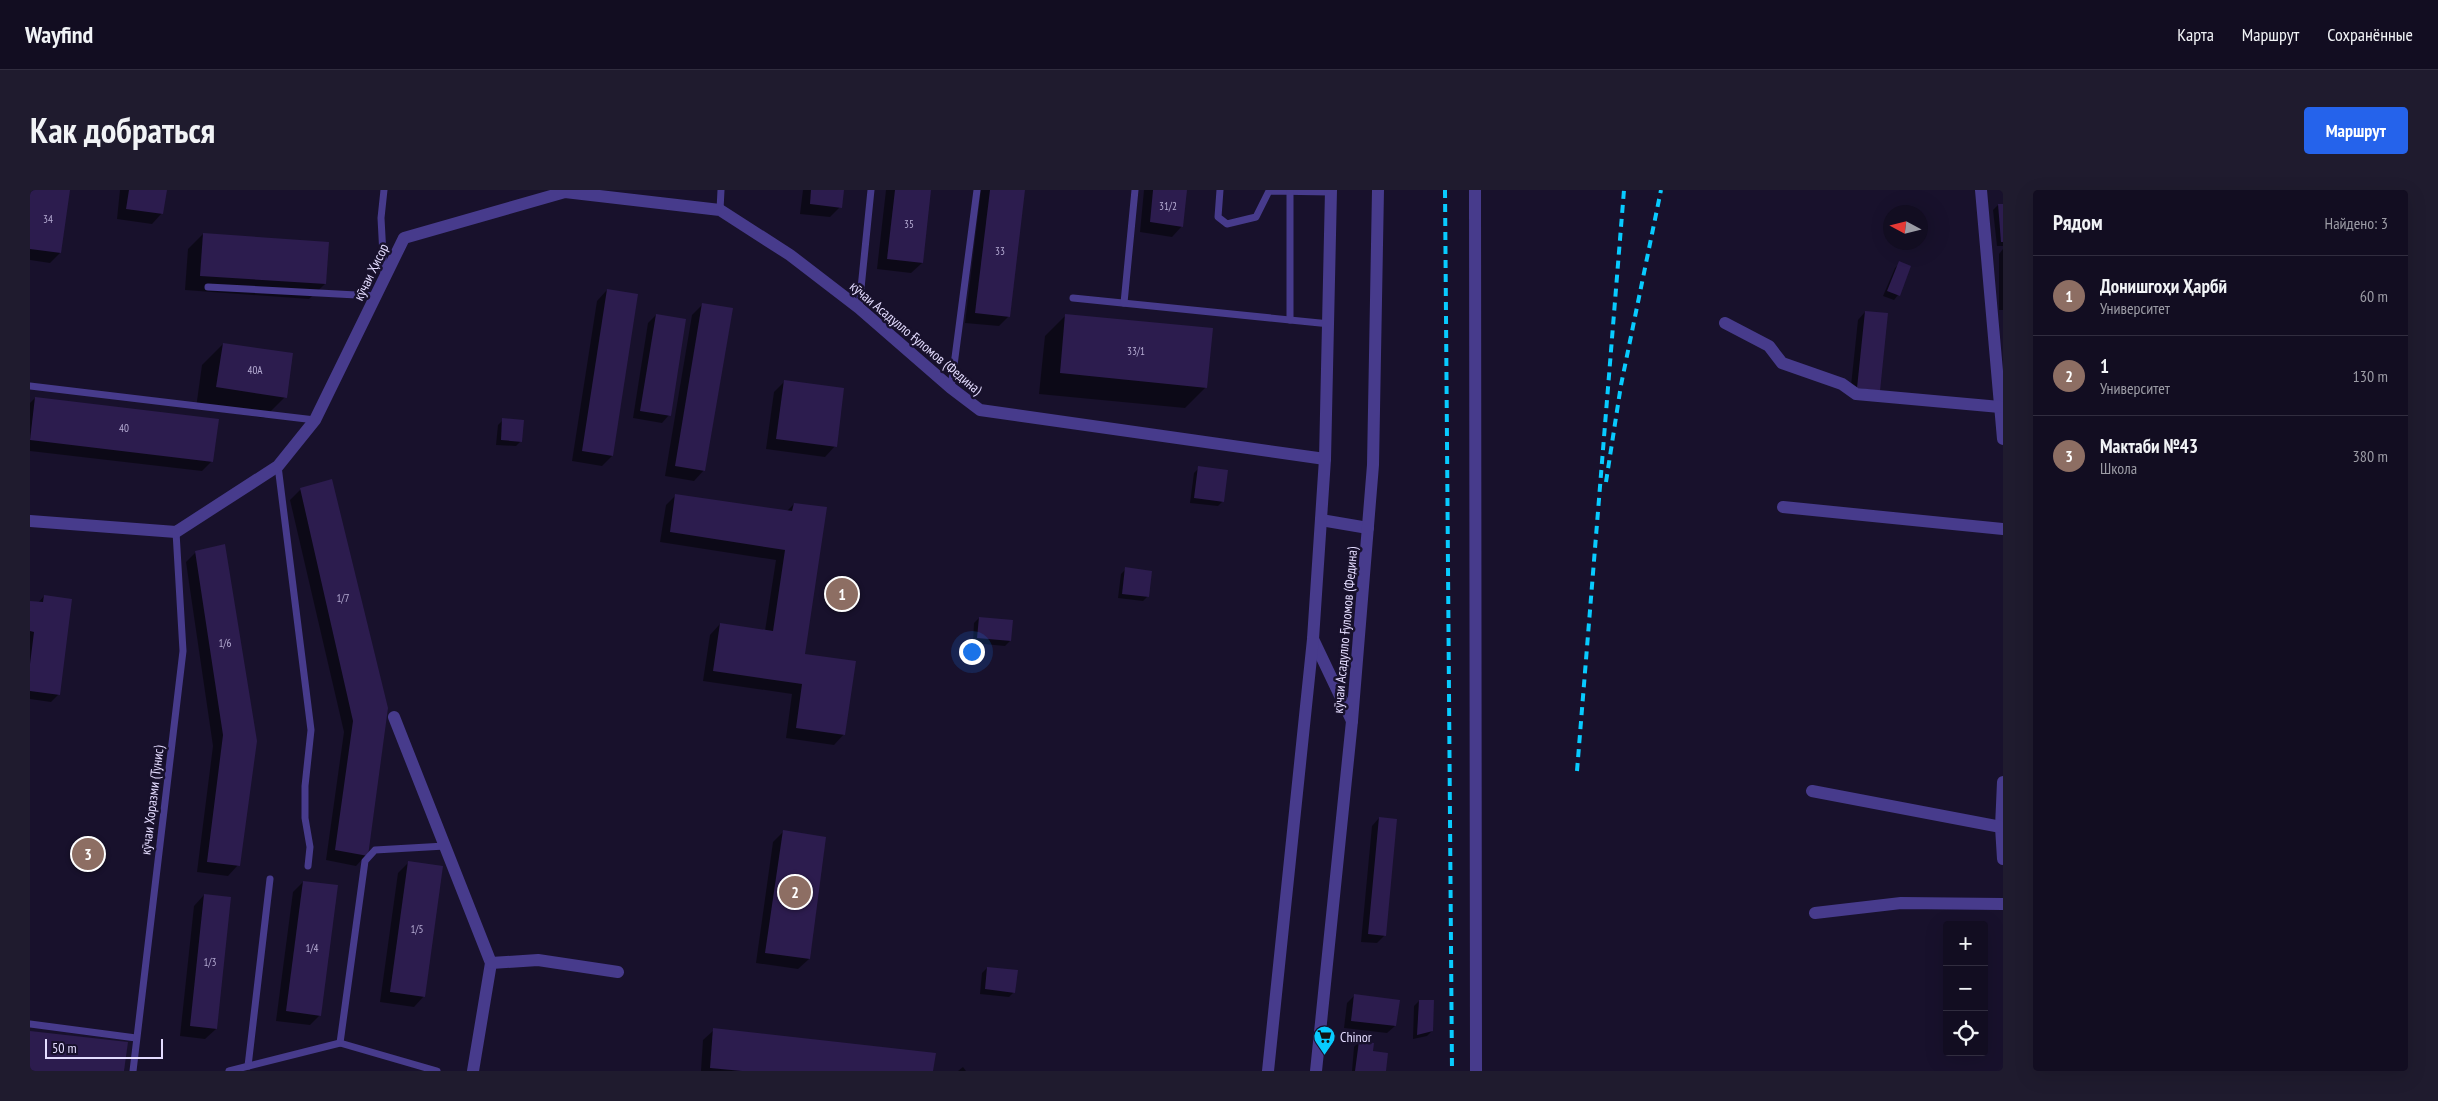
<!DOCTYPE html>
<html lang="ru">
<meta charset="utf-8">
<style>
body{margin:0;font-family:"PT Sans Narrow",sans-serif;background:#1f1b2e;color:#f1f3f6}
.controls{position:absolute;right:15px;bottom:15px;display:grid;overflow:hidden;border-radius:5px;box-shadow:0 5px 20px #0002}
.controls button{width:45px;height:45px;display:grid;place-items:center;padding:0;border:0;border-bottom:1px solid #312d3f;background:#120d21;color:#f1f3f6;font:25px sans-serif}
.compass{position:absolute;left:1853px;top:15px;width:45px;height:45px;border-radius:50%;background:#120d21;box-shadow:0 5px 20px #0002;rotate:277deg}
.scale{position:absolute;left:15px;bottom:12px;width:118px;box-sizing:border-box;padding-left:5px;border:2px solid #e4dcff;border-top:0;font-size:14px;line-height:18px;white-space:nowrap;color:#e4dcff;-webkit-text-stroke:4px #18112c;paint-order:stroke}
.you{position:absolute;left:941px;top:461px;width:18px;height:18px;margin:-12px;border:4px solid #fff;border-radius:50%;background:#1a73e8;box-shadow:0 0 0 8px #1a73e833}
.badge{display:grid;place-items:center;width:32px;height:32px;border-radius:50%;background:#2563eb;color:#fff;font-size:16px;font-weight:700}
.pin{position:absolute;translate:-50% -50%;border:2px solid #fff;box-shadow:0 1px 5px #0006}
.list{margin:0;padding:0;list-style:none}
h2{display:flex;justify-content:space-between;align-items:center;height:65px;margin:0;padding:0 20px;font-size:21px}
h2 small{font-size:16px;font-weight:400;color:#9c9ca5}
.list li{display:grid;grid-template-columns:32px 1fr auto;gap:15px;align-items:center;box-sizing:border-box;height:80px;padding:0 20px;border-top:1px solid #312d3f}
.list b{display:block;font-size:19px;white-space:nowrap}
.list p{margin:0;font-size:16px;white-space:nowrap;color:#9c9ca5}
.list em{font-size:16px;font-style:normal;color:#9c9ca5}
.icon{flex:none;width:28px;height:28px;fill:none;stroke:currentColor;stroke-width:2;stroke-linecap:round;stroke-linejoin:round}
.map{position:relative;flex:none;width:1973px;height:881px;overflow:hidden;border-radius:5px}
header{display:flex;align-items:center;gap:30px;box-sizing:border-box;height:70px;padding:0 25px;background:#120d21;border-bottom:1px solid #312d3f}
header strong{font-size:24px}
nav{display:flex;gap:28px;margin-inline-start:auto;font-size:18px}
.intro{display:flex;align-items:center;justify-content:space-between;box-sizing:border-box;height:120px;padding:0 30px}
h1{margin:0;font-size:35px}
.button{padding:12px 22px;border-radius:5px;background:#2563eb;color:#fff;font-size:18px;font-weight:700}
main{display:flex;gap:30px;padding:0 30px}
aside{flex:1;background:#120d21;border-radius:5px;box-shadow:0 5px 20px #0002}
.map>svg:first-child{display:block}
.shadow{fill:#0007}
.building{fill:#2c1c4e}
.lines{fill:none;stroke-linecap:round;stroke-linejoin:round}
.service{stroke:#473b8c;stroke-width:7}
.minor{stroke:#473b8c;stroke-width:12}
.tertiary{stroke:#473b8c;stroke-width:12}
.rail{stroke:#08cbff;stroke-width:4;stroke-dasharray:8 6;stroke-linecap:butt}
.labels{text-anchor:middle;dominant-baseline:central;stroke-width:5;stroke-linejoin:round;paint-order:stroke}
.number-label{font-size:11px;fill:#b6acd3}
.street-label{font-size:14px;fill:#e4dcff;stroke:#18112c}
.poi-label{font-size:14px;fill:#e4dcff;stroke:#18112c;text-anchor:start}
</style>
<header>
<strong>Wayfind</strong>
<nav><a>Карта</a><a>Маршрут</a><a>Сохранённые</a></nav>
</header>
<div class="intro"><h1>Как добраться</h1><a class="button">Маршрут</a></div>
<main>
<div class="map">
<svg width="1973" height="881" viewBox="0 0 1973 881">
<rect width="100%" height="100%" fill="#18112c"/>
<g class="shadow">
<path d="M0 0H38L30 63 20 73 0 70Z"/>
<path d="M90 0H135L132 23 122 34 87 29Z"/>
<path d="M773 0H812L810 17 800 27 770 24Z"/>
<path d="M856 0H900L892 73 881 83 847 79Z"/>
<path d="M951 0H994L979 126 969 136 935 133Z"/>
<path d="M1114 0H1155L1152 36 1142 47 1110 42Z"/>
<path d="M1968 15H1973V56H1967L1963 20Z"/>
<path d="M173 44 295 94 279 109 155 100 158 59Z"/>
<path d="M1973 59V120H1969V64Z"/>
<path d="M1870 73 1880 77 1868 105 1864 110 1853 106 1865 78Z"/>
<path d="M577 100 582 266 572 276 542 271 567 111Z"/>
<path d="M673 114 674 280 664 291 635 286 662 125Z"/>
<path d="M1835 122 1849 200 1820 205 1828 130Z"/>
<path d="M626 125 639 225 632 233 603 228 618 133Z"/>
<path d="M1036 125 1176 197 1155 218 1009 204 1015 146Z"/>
<path d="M193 154 255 207 234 228 166 218 172 175Z"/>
<path d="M754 192 805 256 795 267 736 259 744 202Z"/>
<path d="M5 208 182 271 172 281 0 261V213Z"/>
<path d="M473 230 491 251 486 256 466 255 468 235Z"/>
<path d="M1169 278 1193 311 1188 316 1160 313 1164 283Z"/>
<path d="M271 299 357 518 336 665 326 676 296 670 314 542 260 310Z"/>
<path d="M646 305 756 322 764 314 773 465 814 544 804 555 756 548 762 504 673 491 680 445 690 434 735 441 746 370 630 352 636 315Z"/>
<path d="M194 355 208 675 198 686 167 682 183 556 156 372 166 362Z"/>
<path d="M1096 379 1118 406 1113 411 1088 408 1091 384Z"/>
<path d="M14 406 29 504 21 512 0 509V412L8 413Z"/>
<path d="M949 428 980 451 975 456 943 453 944 433Z"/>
<path d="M1349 628 1355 745 1347 753 1331 752 1342 636Z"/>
<path d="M753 642 779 769 768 779 726 773 743 652Z"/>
<path d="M378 673 394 806 384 817 350 812 368 683Z"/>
<path d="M273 692 290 825 280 835 246 831 263 702Z"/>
<path d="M174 705 200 708 186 839 175 849 150 846 164 716Z"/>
<path d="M957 778 984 802 979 807 950 804 952 783Z"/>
<path d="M1325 805 1365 836 1357 843 1314 838 1317 813Z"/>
<path d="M1389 811 1402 841 1397 846 1383 849 1384 816Z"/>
<path d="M684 840 902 881H671L673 850Z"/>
<path d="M1329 852 1355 881H1322L1324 857Z"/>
<path d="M933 877 936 881H928Z"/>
</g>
<g class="building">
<path d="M0 0H40L31 63 0 59Z"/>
<path d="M99 0H137L133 24 96 19Z"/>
<path d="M781 0H814L812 18 780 14Z"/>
<path d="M865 0H901L893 73 857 69Z"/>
<path d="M960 0H995L980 127 945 123Z"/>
<path d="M1123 0H1157L1153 37 1120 32Z"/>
<path d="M1968 14H1973V52H1971Z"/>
<path d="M173 43 299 52 296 94 170 86Z"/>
<path d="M1869 71 1881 76 1870 106 1857 101Z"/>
<path d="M577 99 608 104 583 266 552 261Z"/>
<path d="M672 113 703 118 675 281 645 276Z"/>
<path d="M1835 121 1858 123 1850 201 1827 198Z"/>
<path d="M626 124 656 129 641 226 610 221Z"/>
<path d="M1035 124 1183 138 1177 198 1030 183Z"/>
<path d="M193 153 263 163 257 208 186 197Z"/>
<path d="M754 190 814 198 807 257 746 249Z"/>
<path d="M5 207 189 229 183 272 0 250Z"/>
<path d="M472 228 494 230 492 252 471 250Z"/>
<path d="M1168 276 1198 280 1194 312 1164 308Z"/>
<path d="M302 289 358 518 338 666 305 660 323 531 270 298Z"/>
<path d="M645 304 762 321 764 313 797 317 775 464 826 471 815 545 766 538 772 494 683 481 690 433 743 441 755 360 640 342Z"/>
<path d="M195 354 227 551 210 676 177 672 193 545 165 361Z"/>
<path d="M1095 377 1122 381 1119 407 1092 404Z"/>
<path d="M14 405 42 409 30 505 0 501V474L4 442 0 441V411L13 412Z"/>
<path d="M949 427 983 430 981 451 947 448Z"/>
<path d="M1349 627 1367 629 1356 746 1338 744Z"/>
<path d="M753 640 796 647 780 769 735 763Z"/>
<path d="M378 671 413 676 395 807 360 802Z"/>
<path d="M273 691 308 695 291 826 256 821Z"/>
<path d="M174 704 201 707 187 839 160 836Z"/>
<path d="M957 777 988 780 985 803 955 799Z"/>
<path d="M1324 804 1370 810 1366 836 1321 831Z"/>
<path d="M1389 810H1404L1403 841 1387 845Z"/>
<path d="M683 838 906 863 903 881H712L680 878Z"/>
<path d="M0 841 98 852 94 881H0Z"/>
<path d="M1329 851 1344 853 1343 861 1358 863 1356 881H1325Z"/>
</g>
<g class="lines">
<g class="service">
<path d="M1190 0 1188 27 1197 34 1226 27 1239 1 1301 2"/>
<path d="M1260 0V130"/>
<path d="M690 20 691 0"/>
<path d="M354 84 351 28 354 0"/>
<path d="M178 97 345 106"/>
<path d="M1043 108 1300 134"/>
<path d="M1094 113 1105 0"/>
<path d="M829 118 841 0"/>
<path d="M0 196 285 230"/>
<path d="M921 198 947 0"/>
<path d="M248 276 281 540 275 596V628L280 657 278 676"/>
<path d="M0 834 106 848"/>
<path d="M310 853 335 671 345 660 415 656"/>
<path d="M218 876 240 689"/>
<path d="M103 881 153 461 146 342"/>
<path d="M199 881 310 853 407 881"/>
</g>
<g class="minor">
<path d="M1445 0 1446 881"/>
<path d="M1951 0 1973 249"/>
<path d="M1695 133 1739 156 1752 173 1812 194 1826 204 1970 217"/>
<path d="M1753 317 1973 339"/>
<path d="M1291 330 1338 338"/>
<path d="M0 331 146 342 248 276 285 230 374 48 535 2 690 20 760 65 829 118 921 198 950 220 1295 269"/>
<path d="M1283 449 1322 531"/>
<path d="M364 527 461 773 443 881"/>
<path d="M1973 592 1971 637 1973 669"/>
<path d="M1782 601 1971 637"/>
<path d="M1785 723 1871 713 1973 714"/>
<path d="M461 773 508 770 588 782"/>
<path d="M1238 881 1283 449 1295 269 1301 0"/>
</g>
<path class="tertiary" d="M1286 881 1322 531 1343 275 1348 0"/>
<g class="rail">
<path d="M1415 0 1422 881"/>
<path d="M1576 292 1591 195 1631 0"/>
<path d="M1547 581 1594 0"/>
</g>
</g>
<defs>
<symbol id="supermarket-pin" viewBox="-11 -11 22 30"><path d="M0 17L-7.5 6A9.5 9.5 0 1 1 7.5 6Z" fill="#08cbff" stroke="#18112c"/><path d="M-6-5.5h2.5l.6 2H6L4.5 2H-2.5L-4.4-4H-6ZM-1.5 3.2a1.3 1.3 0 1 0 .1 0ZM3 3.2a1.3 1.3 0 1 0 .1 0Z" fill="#111"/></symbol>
</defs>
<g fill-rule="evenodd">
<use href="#supermarket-pin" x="1282" y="834" width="25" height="34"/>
</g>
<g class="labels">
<g class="number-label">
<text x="1138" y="16">31/2</text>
<text x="18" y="29">34</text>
<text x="879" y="34">35</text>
<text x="970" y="61">33</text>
<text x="1106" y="161">33/1</text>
<text x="225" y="180">40А</text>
<text x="94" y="238">40</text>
<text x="313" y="408">1/7</text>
<text x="195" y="453">1/6</text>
<text x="387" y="739">1/5</text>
<text x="282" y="758">1/4</text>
<text x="180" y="772">1/3</text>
</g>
<g class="street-label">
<text transform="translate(341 82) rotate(-64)">кӯчаи Ҳисор</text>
<text transform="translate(886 148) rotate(40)">кӯчаи Асадулло Ғуломов (Федина)</text>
<text transform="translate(1315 440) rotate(-85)">кӯчаи Асадулло Ғуломов (Федина)</text>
<text transform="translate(122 610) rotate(-83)">кӯчаи Хоразми (Тунис)</text>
</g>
<g class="poi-label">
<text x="1310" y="847">Chinor</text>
</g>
</g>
</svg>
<div class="controls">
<button>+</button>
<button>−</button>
<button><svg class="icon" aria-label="locate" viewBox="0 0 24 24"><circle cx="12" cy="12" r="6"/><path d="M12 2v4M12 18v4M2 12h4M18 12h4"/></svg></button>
</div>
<svg class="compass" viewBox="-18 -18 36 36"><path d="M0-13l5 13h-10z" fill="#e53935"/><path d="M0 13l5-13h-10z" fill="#9c9ca5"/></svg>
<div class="scale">50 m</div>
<div class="you"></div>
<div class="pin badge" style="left:812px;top:404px;background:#8d6e63">1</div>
<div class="pin badge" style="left:765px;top:702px;background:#8d6e63">2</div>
<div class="pin badge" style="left:58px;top:664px;background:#8d6e63">3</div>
</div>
<aside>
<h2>Рядом<small>Найдено: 3</small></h2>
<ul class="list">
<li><span class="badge" style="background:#8d6e63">1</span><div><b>Донишгоҳи Ҳарбӣ</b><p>Университет</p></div><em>60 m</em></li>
<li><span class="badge" style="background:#8d6e63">2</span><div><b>1</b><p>Университет</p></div><em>130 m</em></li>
<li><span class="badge" style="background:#8d6e63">3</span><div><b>Мактаби №43</b><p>Школа</p></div><em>380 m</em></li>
</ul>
</aside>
</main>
